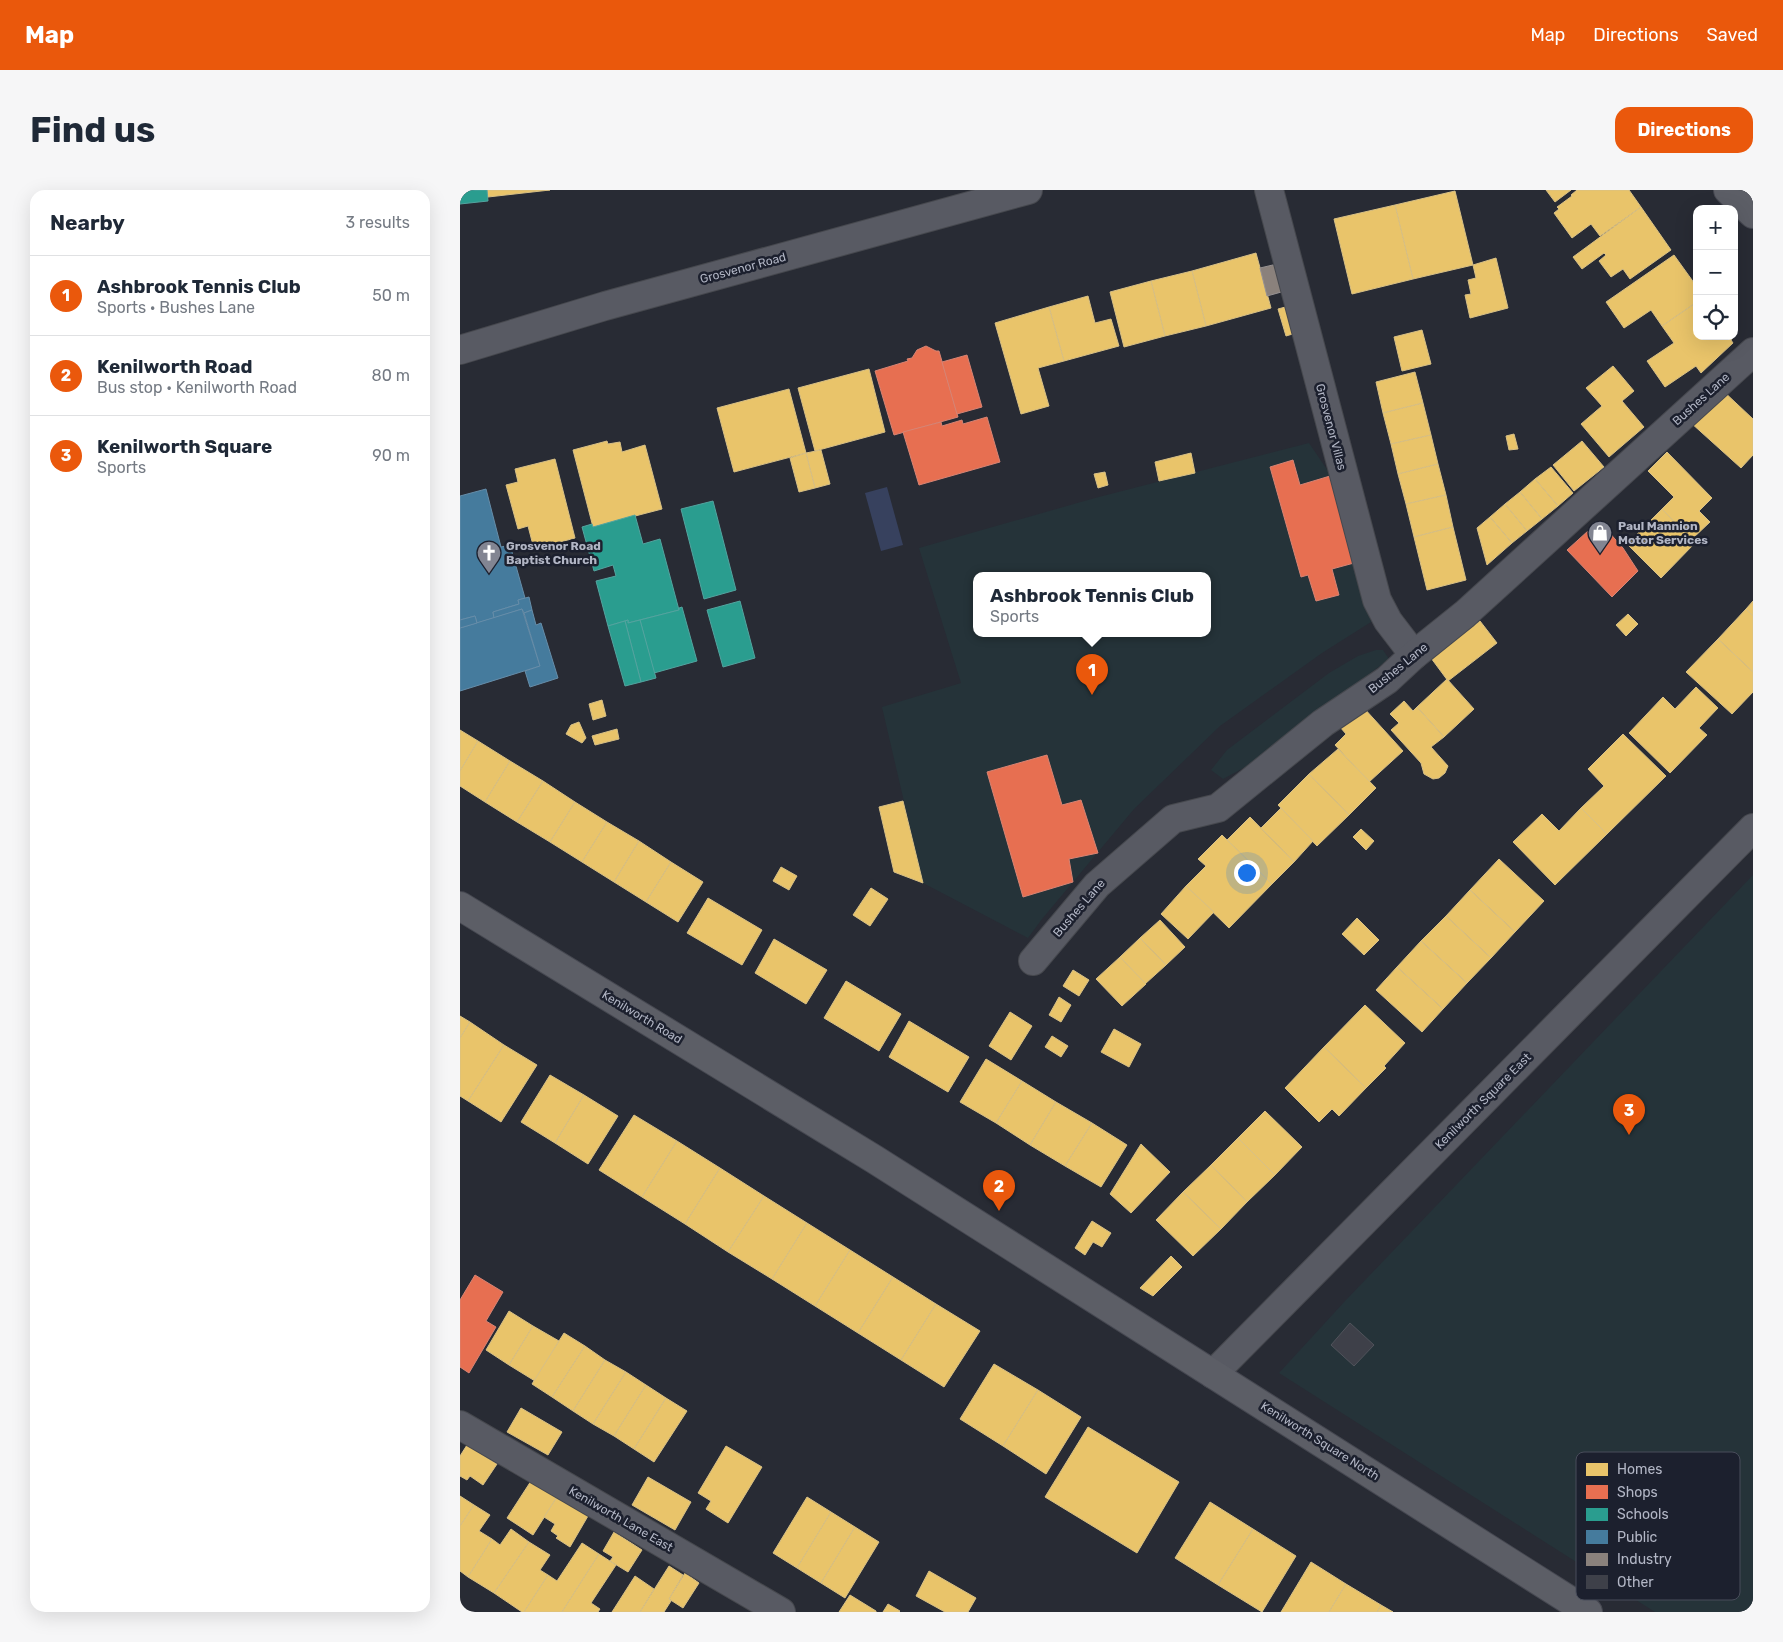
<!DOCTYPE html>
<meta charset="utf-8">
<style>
body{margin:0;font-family:Rubik,sans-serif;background:#f6f6f7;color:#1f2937}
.controls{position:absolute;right:15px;top:15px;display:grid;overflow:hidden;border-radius:10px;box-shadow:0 5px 20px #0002}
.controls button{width:45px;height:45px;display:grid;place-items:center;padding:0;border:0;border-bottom:1px solid #e0e1e3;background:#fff;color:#1f2937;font:25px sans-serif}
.you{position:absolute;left:786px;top:682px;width:18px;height:18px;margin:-12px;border:4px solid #fff;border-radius:50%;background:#1a73e8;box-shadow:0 0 0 8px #1a73e833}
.badge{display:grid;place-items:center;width:32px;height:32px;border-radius:50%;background:#ea580c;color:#fff;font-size:16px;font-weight:700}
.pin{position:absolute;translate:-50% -41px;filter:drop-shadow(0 1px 2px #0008)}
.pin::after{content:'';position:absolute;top:26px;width:18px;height:15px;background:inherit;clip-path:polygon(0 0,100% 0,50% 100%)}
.popup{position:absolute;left:513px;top:382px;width:238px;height:65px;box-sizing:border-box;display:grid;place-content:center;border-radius:10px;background:#fff;filter:drop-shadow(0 1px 4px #0005);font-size:16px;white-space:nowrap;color:#747a83}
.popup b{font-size:19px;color:#1f2937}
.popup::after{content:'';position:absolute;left:50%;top:100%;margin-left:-10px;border:10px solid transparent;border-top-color:#fff}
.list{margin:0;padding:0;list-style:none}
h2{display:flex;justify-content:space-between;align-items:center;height:65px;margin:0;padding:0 20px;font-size:21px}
h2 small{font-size:16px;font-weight:400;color:#747a83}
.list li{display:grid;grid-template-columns:32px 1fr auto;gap:15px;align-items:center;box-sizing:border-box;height:80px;padding:0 20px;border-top:1px solid #e0e1e3}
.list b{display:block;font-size:19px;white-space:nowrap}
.list p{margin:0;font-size:16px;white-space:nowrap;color:#747a83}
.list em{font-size:16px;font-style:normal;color:#747a83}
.icon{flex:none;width:28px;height:28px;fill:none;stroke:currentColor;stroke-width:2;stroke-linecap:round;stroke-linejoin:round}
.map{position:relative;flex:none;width:1293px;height:1422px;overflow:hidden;border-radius:15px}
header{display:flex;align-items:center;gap:30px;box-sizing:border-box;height:70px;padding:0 25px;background:#ea580c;color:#fff}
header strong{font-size:24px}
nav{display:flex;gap:28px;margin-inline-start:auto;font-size:18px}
.intro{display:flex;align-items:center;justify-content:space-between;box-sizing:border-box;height:120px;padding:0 30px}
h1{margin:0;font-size:35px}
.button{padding:12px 22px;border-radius:15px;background:#ea580c;color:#fff;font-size:18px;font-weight:700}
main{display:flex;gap:30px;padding:0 30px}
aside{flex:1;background:#fff;border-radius:15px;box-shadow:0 5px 20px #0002}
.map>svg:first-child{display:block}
.green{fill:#253339;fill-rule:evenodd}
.water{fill:#37415e}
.homes{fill:#e9c46a;stroke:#d8c085}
.shops{fill:#e76f51;stroke:#d78474}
.schools{fill:#2a9d8f;stroke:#53a49f}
.public{fill:#457b9d;stroke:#668da9}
.industry{fill:#8a817c;stroke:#969192}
.building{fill:#3e4049;stroke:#50535b}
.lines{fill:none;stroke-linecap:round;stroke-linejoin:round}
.street-casing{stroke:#46484e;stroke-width:30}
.secondary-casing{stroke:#464851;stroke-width:30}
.street{stroke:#585a63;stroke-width:28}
.secondary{stroke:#5c5e66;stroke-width:28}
.labels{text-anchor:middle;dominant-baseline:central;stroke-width:5;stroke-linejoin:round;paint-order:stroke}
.street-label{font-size:12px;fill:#b2b6c5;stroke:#1c202e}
.poi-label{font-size:12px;font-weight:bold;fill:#b2b6c5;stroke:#1c202e;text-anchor:start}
.key{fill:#1c202e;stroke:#494d5b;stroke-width:1}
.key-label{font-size:14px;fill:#b2b6c5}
</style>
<header>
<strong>Map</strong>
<nav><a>Map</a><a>Directions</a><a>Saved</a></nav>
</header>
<div class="intro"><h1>Find us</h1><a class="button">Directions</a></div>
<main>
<aside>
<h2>Nearby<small>3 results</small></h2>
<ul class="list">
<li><span class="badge">1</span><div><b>Ashbrook Tennis Club</b><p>Sports · Bushes Lane</p></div><em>50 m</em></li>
<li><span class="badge">2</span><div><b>Kenilworth Road</b><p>Bus stop · Kenilworth Road</p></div><em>80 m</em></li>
<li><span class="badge">3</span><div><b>Kenilworth Square</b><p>Sports</p></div><em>90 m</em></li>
</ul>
</aside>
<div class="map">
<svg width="1293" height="1422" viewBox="0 0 1293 1422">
<rect width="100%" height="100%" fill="#282b34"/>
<g class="green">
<path d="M849 253 870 284 911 432 862 463 760 536 674 619 582 729 568 748 463 693 422 517 501 493 459 358 635 308ZM517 386H747V444H517Z"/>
<path d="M916 460H923L929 469 791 574 763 589 751 580 767 560 869 483 898 466Z"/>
<path d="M1293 685V1422H1195L819 1183 886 1110Z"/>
</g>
<path class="water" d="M427 297 443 355 421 361 405 303Z"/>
<g class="homes">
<path d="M27 0H90L28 7Z"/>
<path d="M1086 0H1111L1095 12Z"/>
<path d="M1117 0H1169L1181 17 1140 46 1131 34 1112 48 1094 23 1099 19 1097 17 1112 6 1111 5Z"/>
<path d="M995 1 1013 75 953 89 935 15Z"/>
<path d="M935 15 953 89 892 104 874 29Z"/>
<path d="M1181 17 1211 60 1170 89 1163 79 1151 87 1139 71 1146 65 1144 63 1122 79 1113 67Z"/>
<path d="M796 63 811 118 746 136 732 81Z"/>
<path d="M1214 65 1237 97V112L1202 136 1191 120 1164 138 1146 112Z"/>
<path d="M1036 68 1048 118 1010 128 1005 105 1011 104 1008 90 1016 88 1013 75Z"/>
<path d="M732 81 746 136 705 146 691 91Z"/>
<path d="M691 91 705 146 664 157 650 102Z"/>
<path d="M628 106 635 133 651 129 659 156 604 171 589 117Z"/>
<path d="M1237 112V146H1271L1272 148 1271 150 1273 153 1241 183 1236 176 1205 197 1187 171 1214 153 1202 136Z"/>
<path d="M829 116 836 143 826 146 818 119Z"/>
<path d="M589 117 604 171 578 178 589 216 561 224 535 133Z"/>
<path d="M962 140 971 174 942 181 934 147Z"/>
<path d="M1153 176 1174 201 1162 211 1184 237 1149 267 1121 234 1142 216 1126 198Z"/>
<path d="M409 179 425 242 355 261 338 198Z"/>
<path d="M955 182 963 213 923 223 916 192Z"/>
<path d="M1260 198 1293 229V265L1281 278 1230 232Z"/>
<path d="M329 199 346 263 274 282 257 218Z"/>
<path d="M963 213 971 245 931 254 923 223Z"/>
<path d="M1054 244 1058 259 1049 260 1046 246Z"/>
<path d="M971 245 978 274 938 284 931 254Z"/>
<path d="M147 251 148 254 160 252 162 262 185 255 202 319 133 337 113 260Z"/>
<path d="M1122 251 1144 277 1114 301 1093 275Z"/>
<path d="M361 260 370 294 355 298 346 263Z"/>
<path d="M1207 262 1252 308 1239 321 1250 332 1231 350 1202 319 1214 307 1188 281Z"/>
<path d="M346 263 355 298 339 302 330 268Z"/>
<path d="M731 263 735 283 699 291 695 272Z"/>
<path d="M95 269 115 348 74 359 68 336 58 339 46 295 58 292 55 279Z"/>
<path d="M978 274 986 305 946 314 938 284Z"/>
<path d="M1091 277 1113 303 1098 316 1075 289Z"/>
<path d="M645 282 648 295 638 298 634 284Z"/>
<path d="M1075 289 1098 316 1082 329 1060 302Z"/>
<path d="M1060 302 1082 329 1067 341 1045 314Z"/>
<path d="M986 305 993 337 954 347 946 314Z"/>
<path d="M1045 314 1067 341 1052 353 1030 327Z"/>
<path d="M1202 319 1235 353 1201 388 1167 354Z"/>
<path d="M1030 327 1052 353 1027 375 1017 338Z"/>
<path d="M993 337 1006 390 967 400 954 347Z"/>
<path d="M1293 411V426L1286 419Z"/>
<path d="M1286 419 1293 426V482L1258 449Z"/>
<path d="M1168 424 1178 434 1166 446 1156 435Z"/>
<path d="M1020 431 1037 453 988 491 971 468Z"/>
<path d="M1258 449 1293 482V502L1272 524 1226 482Z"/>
<path d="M987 489 1014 519 984 547 957 517Z"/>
<path d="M1236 497 1258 518 1239 538 1247 545 1210 583 1169 543 1203 507 1215 519Z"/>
<path d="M142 510 146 526 133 530 129 514Z"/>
<path d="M944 511 953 521 957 517 984 547 971 557 988 576 985 583 979 588 973 589 964 584 961 573 931 540 939 533 930 524Z"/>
<path d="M903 517 943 561 909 592 875 555 886 544 880 537Z"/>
<path d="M119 532 126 548 122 553 106 544 111 535Z"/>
<path d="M157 539 159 549 135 555 132 546Z"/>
<path d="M0 540 18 551 0 581Z"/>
<path d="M1163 544 1206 586 1147 644 1121 618 1144 596 1128 579Z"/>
<path d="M18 551 50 571 25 612 0 596V581Z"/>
<path d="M878 559 916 598 889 625 849 584Z"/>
<path d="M50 571 83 591 57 632 25 612Z"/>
<path d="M849 584 889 625 857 656 818 615Z"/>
<path d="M83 591 115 612 90 652 57 632Z"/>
<path d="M443 611 463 693 434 682 419 617Z"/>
<path d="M115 612 147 632 122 672 90 652Z"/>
<path d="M821 618 853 651 834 672 801 638Z"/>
<path d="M1121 618 1147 644 1095 695 1053 652 1082 624 1099 641Z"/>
<path d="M790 627 834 672 812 694 767 650Z"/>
<path d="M147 632 179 651 154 692 122 672Z"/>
<path d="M901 639 914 651 906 660 893 647Z"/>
<path d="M762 645 812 694 769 738 726 696 746 676 738 669Z"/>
<path d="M179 651 211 672 186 712 154 692Z"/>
<path d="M1039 669 1084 711 1055 742 1010 700Z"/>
<path d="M211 672 243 692 218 732 186 712Z"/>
<path d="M321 677 337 686 329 700 313 691Z"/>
<path d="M726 696 754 722 728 749 701 724Z"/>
<path d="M411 698 428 709 410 736 393 725Z"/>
<path d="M1010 700 1055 742 1031 768 986 726Z"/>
<path d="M248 708 302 740 282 775 227 743Z"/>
<path d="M986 726 1031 768 1007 793 961 751Z"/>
<path d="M897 728 919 750 904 765 882 744Z"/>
<path d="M700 730 725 757 706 775 680 748Z"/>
<path d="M680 748 706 775 685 794 660 767Z"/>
<path d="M314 749 367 780 346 814 295 783Z"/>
<path d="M961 751 1007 793 983 819 937 777Z"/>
<path d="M660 767 686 794 662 816 636 789Z"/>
<path d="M937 777 983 819 962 842 916 800Z"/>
<path d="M613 780 629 790 619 806 603 796Z"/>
<path d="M386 791 441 824 419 861 364 828Z"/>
<path d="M599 807 611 815 601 832 589 825Z"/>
<path d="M905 815 945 853 924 876 926 878 906 898 864 857Z"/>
<path d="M550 822 572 836 551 870 529 856Z"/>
<path d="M0 826 10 832 0 848Z"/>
<path d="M449 831 509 867 488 902 429 867Z"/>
<path d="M10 832 44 855 8 911 0 906V848Z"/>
<path d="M654 839 681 854 669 877 641 862Z"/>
<path d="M592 846 608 856 601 867 585 857Z"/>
<path d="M44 855 77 875 41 932 8 911Z"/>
<path d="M864 857 906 898 879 926 872 919 859 932 825 898Z"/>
<path d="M526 869 562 891 536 933 500 912Z"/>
<path d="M90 885 124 905 95 953 61 932Z"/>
<path d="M562 891 596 912 570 955 536 933Z"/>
<path d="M124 905 158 926 128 974 95 953Z"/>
<path d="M596 912 632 933 605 976 570 955Z"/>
<path d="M805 921 842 957 815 985 778 948Z"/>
<path d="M174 925 217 951 182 1007 139 980Z"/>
<path d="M632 933 667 955 641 997 605 976Z"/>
<path d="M778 948 815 985 787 1012 751 975Z"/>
<path d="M217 951 260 978 225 1034 182 1007Z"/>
<path d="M681 954 710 982 671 1023 650 1004Z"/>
<path d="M751 975 787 1012 761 1039 723 1002Z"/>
<path d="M260 978 304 1006 268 1062 225 1034Z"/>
<path d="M723 1002 761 1039 733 1066 696 1030Z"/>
<path d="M304 1006 347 1033 312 1089 268 1062Z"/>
<path d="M632 1031 651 1043 642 1057 633 1052 625 1065 615 1058Z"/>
<path d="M347 1033 390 1060 355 1116 312 1089Z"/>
<path d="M390 1060 433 1087 398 1143 355 1116Z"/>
<path d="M711 1066 722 1077 693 1106 680 1098Z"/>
<path d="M433 1087 476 1114 441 1170 398 1143Z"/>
<path d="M476 1114 520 1141 484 1197 441 1170Z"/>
<path d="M49 1121 73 1136 49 1175 26 1160Z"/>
<path d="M73 1136 99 1151 75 1191 49 1175Z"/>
<path d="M104 1143 125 1156 92 1207 72 1194Z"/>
<path d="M125 1156 145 1170 113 1221 92 1207Z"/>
<path d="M145 1170 166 1182 133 1234 113 1221Z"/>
<path d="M534 1174 578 1200 543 1256 500 1229Z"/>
<path d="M166 1182 186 1195 154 1246 133 1234Z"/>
<path d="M186 1195 206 1208 174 1259 154 1246Z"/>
<path d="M578 1200 621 1227 586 1284 543 1256Z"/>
<path d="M206 1208 227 1221 194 1272 174 1259Z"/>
<path d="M61 1218 102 1242 88 1265 47 1242Z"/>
<path d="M628 1237 719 1292 677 1363 585 1307Z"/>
<path d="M7 1255 37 1274 23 1295 10 1286 7 1290 0 1286V1266Z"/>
<path d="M266 1256 302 1277 268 1333 246 1319 251 1311 238 1303Z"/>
<path d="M188 1287 231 1312 215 1340 172 1315Z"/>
<path d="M71 1291 97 1307 73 1345 47 1328Z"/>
<path d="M0 1306 14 1315 0 1336Z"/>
<path d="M97 1307 128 1326 110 1357 96 1348 98 1346 91 1341 95 1334 84 1327Z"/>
<path d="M347 1307 371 1322 337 1378 313 1363Z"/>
<path d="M750 1312 793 1339 758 1395 715 1368Z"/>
<path d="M14 1315 30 1325 19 1341 32 1349 8 1387 0 1381V1336Z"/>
<path d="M371 1322 395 1337 361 1393 337 1378Z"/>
<path d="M395 1337 419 1352 385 1408 361 1393Z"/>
<path d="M51 1339 69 1352 34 1403 8 1387 32 1349 40 1355Z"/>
<path d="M793 1339 836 1366 802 1422 758 1395Z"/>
<path d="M154 1342 182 1360 168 1382 150 1371 153 1367 143 1361Z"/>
<path d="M69 1352 90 1365 80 1380 88 1385 64 1422H62L34 1403Z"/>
<path d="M122 1353 139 1364 102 1422H64L88 1385 97 1391Z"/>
<path d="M139 1364 156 1375 131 1413 140 1419 138 1422H102Z"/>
<path d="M851 1372 886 1394 869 1422H821Z"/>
<path d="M209 1376 223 1385 209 1409 211 1411 204 1422H180Z"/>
<path d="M469 1381 516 1408 508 1422H485L456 1406Z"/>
<path d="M225 1383 239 1393 223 1418 209 1409Z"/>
<path d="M175 1386 194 1399 180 1422H152Z"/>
<path d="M886 1394 921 1415 917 1422H869Z"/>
<path d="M390 1405 416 1421V1422H379Z"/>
<path d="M428 1414 440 1421 439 1422H423Z"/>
<path d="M921 1415 933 1422H917Z"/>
</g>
<g class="shops">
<path d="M466 156 476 161H479L498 227 434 245 415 181 448 171 447 169 452 168 457 160Z"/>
<path d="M507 165 522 217 497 224 482 172Z"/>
<path d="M527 227 540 272 459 295 443 242 481 232 482 236 502 230 503 234Z"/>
<path d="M833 270 840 295 870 286 894 373 872 379 879 405 856 411 848 385 841 387 810 277Z"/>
<path d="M1139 331 1163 358 1178 381 1152 407 1107 360Z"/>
<path d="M587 565 602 615 621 610 638 663 609 669 613 692 563 707 527 582Z"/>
<path d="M15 1085 43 1102 26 1131 36 1137 9 1183 0 1177V1110Z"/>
</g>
<g class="schools">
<path d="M0 0H27L28 11 0 14Z"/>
<path d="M253 311 276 400 244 409 221 319Z"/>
<path d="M175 325 183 354 200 349 219 420 168 433V430L148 436 136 391 156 386 153 375 134 381 122 337 132 334 133 337Z"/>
<path d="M280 411 295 468 263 477 247 420Z"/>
<path d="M222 417 237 471 194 483 180 430 219 420V418Z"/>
<path d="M168 430V433L180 430 196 488 181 492 165 431Z"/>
<path d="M165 431 181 492 165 496 148 436Z"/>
</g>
<g class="public">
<path d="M26 299 41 357 50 355 65 408 58 410 59 414 33 422 34 428 17 433 15 426 0 430V306Z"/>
<path d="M69 407 72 420 64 423 62 419 34 428 33 422 59 414 58 410Z"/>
<path d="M62 419 80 476 0 501V438Z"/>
<path d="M72 420 76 435 81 433 98 488 70 497 65 481 80 476 64 423Z"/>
<path d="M15 426 17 433 0 438V430Z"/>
</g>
<path class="industry" d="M817 74 825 101 807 106 800 78Z"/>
<path class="building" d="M890 1133 914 1155 894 1176 871 1155Z"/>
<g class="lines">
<defs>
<g id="street">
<path d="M809 0 917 410 928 431 954 465"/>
<path d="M0 160 145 116 568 0"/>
<path d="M573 771 637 695 713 629 758 618 863 533 927 490 954 465 1005 424 1293 162"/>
<path d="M753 1184 1293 638"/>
<path d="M0 1235 321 1422"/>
</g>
<g id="secondary">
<path d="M1268 0 1293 24"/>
<path d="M0 716 414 969 1128 1422"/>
</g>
</defs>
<use href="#street" class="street-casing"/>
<use href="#secondary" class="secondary-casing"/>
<use href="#street" class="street"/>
<use href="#secondary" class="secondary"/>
</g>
<defs>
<symbol id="shop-pin" viewBox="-11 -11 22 30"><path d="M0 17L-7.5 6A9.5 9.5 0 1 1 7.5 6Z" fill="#828592" stroke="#1c202e"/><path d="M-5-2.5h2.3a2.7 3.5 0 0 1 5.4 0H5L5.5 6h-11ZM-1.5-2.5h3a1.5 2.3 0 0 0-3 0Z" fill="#fff"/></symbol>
<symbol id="church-pin" viewBox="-11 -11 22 30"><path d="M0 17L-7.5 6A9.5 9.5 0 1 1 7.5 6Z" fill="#828592" stroke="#1c202e"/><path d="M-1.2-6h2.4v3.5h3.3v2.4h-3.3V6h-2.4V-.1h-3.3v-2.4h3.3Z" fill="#fff"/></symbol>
</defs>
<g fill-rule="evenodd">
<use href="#shop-pin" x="1126" y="329" width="28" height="38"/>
<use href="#church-pin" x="15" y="349" width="28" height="38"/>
</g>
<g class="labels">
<g class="street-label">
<text transform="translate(283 78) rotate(-15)">Grosvenor Road</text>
<text transform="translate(1241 209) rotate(-42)">Bushes Lane</text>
<text transform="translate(871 237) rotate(75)">Grosvenor Villas</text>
<text transform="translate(938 478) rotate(-39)">Bushes Lane</text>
<text transform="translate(619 718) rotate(-49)">Bushes Lane</text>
<text transform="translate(182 827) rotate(31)">Kenilworth Road</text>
<text transform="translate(1023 911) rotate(-45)">Kenilworth Square East</text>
<text transform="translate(860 1251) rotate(32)">Kenilworth Square North</text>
<text transform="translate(161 1329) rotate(30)">Kenilworth Lane East</text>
</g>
<g class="poi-label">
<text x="1158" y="336">Paul Mannion<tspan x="1158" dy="14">Motor Services</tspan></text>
<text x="46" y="356">Grosvenor Road<tspan x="46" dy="14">Baptist Church</tspan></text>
</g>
</g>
<rect x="1116" y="1262" width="164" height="148" rx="8" class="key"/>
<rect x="1126" y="1273" width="22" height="13" fill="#e9c46a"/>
<rect x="1126" y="1295" width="22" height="14" fill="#e76f51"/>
<rect x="1126" y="1318" width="22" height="13" fill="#2a9d8f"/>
<rect x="1126" y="1340" width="22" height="14" fill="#457b9d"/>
<rect x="1126" y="1363" width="22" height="13" fill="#8a817c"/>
<rect x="1126" y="1385" width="22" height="14" fill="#3e4049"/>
<g class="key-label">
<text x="1157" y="1284">Homes</text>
<text x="1157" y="1307">Shops</text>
<text x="1157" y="1329">Schools</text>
<text x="1157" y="1352">Public</text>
<text x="1157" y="1374">Industry</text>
<text x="1157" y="1397">Other</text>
</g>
</svg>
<div class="controls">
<button>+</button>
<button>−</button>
<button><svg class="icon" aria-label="locate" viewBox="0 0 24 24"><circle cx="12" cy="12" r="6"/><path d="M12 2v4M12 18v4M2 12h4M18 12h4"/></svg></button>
</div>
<div class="you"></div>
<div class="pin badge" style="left:632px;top:505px">1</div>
<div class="popup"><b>Ashbrook Tennis Club</b>Sports</div>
<div class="pin badge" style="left:539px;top:1021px">2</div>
<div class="pin badge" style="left:1169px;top:945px">3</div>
</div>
</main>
